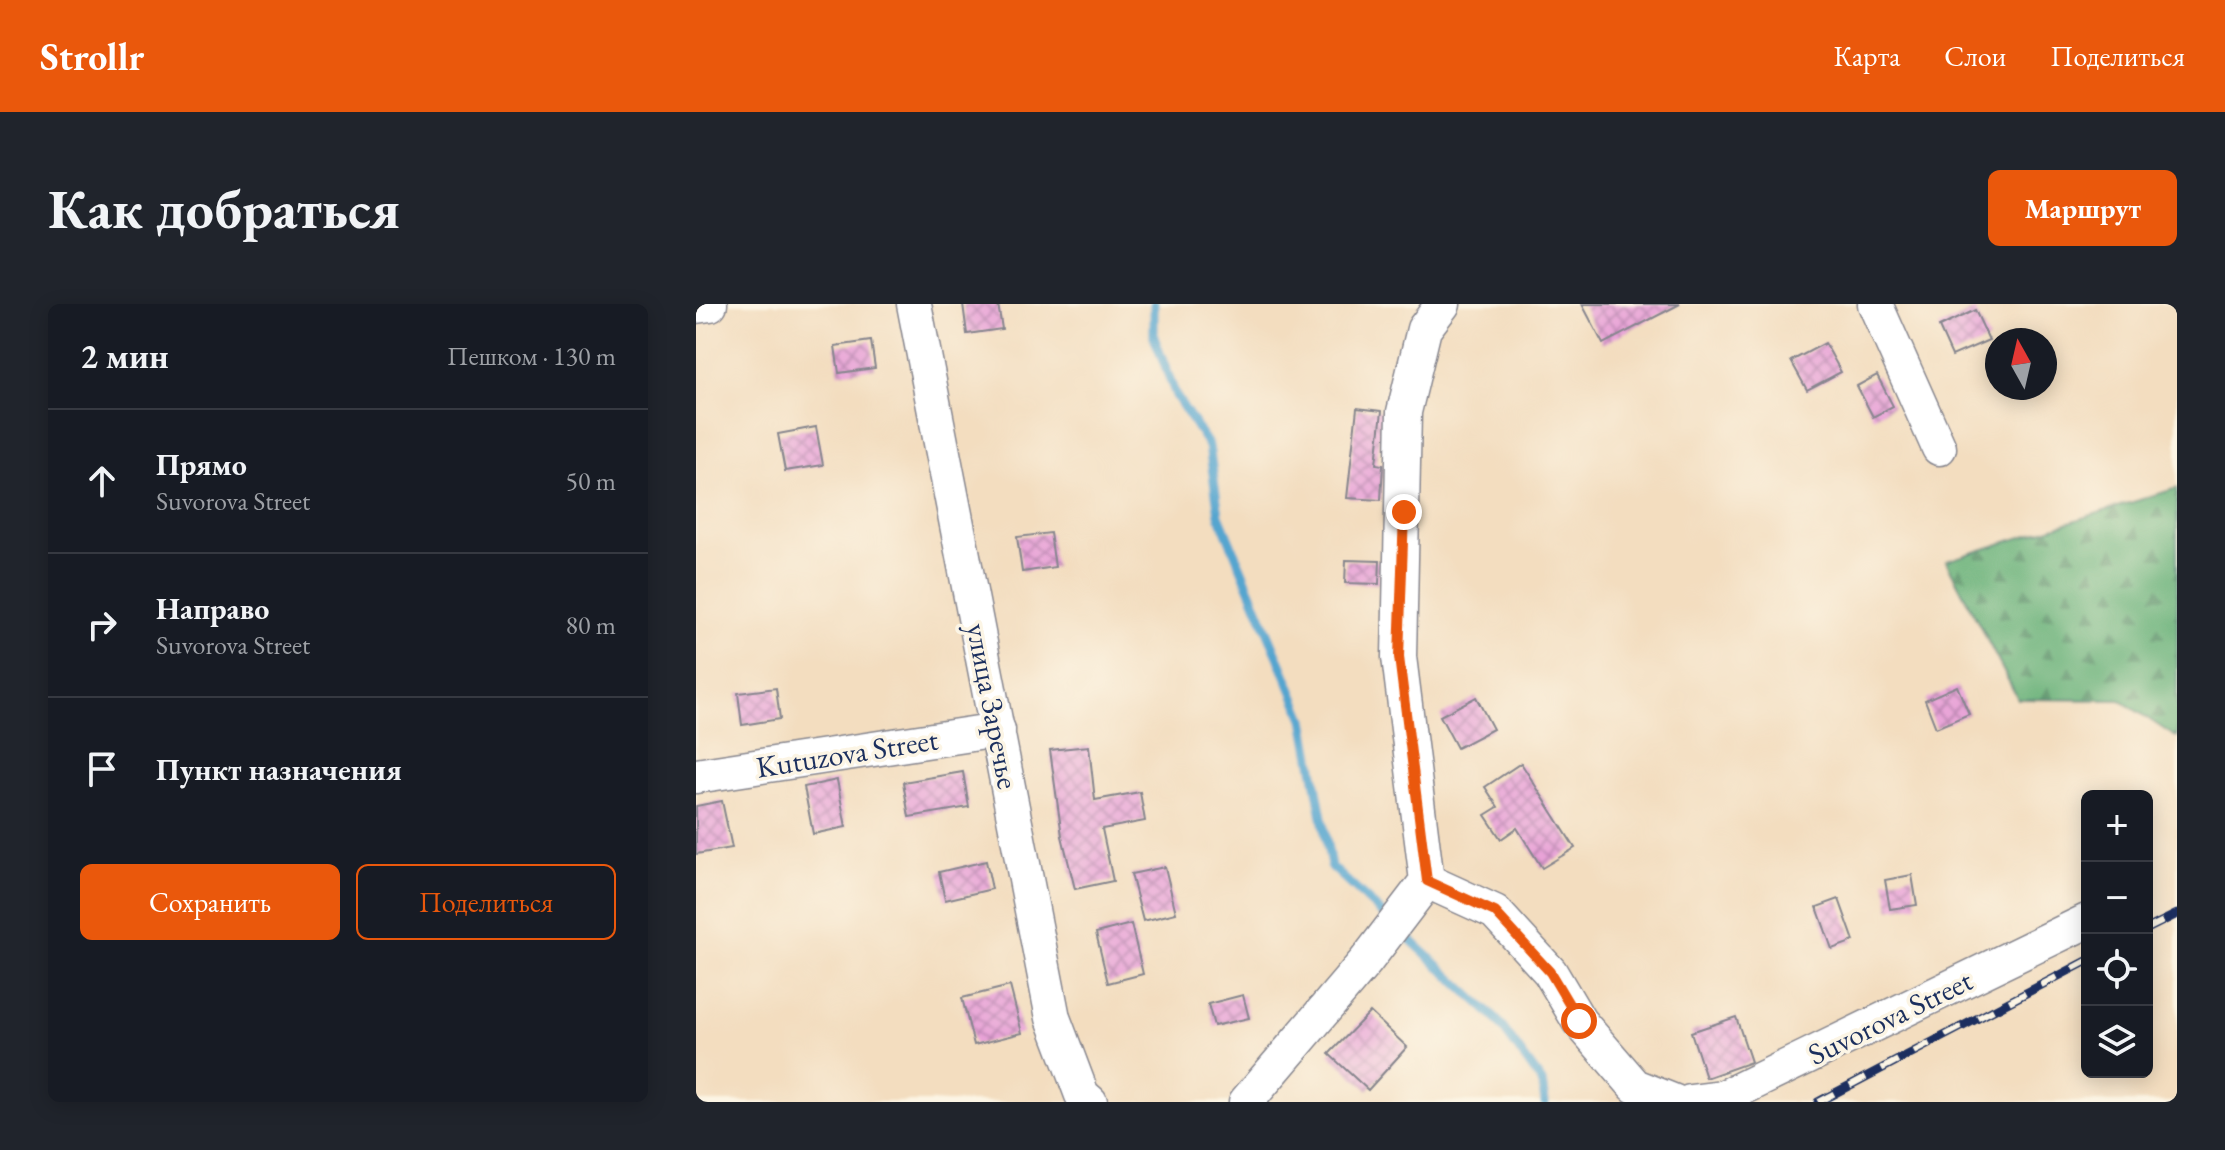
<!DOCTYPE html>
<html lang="ru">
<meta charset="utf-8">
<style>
body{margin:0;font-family:"EB Garamond",serif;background:#20242c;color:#f1f3f6}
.controls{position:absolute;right:24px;bottom:24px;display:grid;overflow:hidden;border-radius:12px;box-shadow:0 4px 20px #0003}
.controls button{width:72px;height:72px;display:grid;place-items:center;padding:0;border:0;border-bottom:2px solid #363941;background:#171b24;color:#f1f3f6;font:40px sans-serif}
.compass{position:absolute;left:1289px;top:24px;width:72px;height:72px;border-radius:50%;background:#171b24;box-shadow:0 4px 20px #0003;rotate:352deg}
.stop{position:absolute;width:24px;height:24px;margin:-18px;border:6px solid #ea580c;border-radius:50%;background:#fff}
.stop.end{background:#ea580c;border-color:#fff;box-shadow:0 2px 8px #0008}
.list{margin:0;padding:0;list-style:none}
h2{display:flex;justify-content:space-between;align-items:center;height:104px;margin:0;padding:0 32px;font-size:34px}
h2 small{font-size:26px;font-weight:400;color:#9ea1a6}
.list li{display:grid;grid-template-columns:52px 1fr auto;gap:24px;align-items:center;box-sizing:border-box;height:144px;padding:0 32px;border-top:2px solid #363941}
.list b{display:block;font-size:30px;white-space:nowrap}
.list p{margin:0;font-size:26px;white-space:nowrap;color:#9ea1a6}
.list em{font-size:26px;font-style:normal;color:#9ea1a6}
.actions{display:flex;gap:16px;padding:24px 32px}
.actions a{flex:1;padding:18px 0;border:2px solid #ea580c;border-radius:12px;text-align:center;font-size:28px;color:#ea580c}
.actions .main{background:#ea580c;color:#fff}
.icon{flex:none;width:44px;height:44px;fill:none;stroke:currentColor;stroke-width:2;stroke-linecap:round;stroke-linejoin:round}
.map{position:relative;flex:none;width:1481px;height:798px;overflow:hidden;border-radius:12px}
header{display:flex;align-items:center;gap:48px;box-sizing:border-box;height:112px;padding:0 40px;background:#ea580c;color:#fff}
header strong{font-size:38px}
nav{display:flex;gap:44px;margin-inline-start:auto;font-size:28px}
.intro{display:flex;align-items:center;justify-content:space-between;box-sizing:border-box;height:192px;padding:0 48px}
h1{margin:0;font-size:56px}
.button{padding:20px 36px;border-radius:12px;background:#ea580c;color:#fff;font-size:28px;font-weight:700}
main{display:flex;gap:48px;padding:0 48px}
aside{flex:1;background:#171b24;border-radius:12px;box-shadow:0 4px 20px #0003}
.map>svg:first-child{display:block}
.forest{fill:url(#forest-firs);stroke:#41706b;stroke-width:2}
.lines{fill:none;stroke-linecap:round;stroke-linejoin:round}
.stream{stroke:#55a5cf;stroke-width:9}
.building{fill:url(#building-cross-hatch)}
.minor-casing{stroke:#87868e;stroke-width:37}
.minor{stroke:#fff;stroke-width:34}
.rail-casing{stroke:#1b2f5e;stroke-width:9}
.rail{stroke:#fcf5e5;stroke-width:6;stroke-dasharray:18;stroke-linecap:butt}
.route{stroke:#ea580c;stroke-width:10}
.labels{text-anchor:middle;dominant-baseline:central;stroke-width:7;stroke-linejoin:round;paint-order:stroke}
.street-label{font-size:30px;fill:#1b2f5e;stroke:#fcf5e5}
</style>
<header>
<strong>Strollr</strong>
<nav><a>Карта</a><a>Слои</a><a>Поделиться</a></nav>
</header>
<div class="intro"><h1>Как добраться</h1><a class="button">Маршрут</a></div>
<main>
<aside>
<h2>2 мин<small>Пешком · 130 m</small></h2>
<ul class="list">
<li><svg class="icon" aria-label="ahead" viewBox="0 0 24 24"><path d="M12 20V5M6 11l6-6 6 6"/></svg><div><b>Прямо</b><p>Suvorova Street</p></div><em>50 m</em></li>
<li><svg class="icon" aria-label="right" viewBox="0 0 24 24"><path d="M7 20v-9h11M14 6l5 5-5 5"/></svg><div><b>Направо</b><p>Suvorova Street</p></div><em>80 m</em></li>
<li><svg class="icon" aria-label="arrive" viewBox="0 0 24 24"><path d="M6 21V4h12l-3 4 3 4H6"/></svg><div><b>Пункт назначения</b></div></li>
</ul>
<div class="actions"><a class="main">Сохранить</a><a>Поделиться</a></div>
</aside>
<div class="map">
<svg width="1481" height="798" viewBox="0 0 1481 798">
<defs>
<pattern id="forest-firs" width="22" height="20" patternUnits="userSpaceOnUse" patternTransform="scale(2)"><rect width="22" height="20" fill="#67b178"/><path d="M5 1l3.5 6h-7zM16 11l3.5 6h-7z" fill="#549066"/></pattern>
<pattern id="building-cross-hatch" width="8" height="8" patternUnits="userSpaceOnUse" patternTransform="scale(2)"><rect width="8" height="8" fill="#e8a2d7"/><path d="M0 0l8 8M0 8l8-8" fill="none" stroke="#bb84b2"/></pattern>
</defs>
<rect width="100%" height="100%" fill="#fcf5e5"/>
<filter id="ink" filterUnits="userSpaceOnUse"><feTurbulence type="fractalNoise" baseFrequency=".0125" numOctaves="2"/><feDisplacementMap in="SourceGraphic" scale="16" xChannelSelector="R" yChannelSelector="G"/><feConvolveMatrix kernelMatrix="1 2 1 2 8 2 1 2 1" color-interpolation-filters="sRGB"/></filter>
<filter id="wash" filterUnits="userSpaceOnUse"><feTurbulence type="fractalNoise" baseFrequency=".006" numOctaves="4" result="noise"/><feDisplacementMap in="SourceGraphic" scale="32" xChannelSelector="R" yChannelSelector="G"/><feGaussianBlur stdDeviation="1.8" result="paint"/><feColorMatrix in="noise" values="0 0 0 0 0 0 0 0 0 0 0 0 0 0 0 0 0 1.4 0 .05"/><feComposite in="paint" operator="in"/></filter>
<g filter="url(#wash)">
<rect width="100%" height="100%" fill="#f3ddbf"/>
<path class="forest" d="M1481 184V434L1424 396 1322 395 1250 257Z"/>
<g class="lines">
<path class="stream" d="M458 0V33L480 92 513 142 523 211 608 415 635 562 801 716 846 778 849 798"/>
</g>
<g id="blocks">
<g class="building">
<path d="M267 0H302L306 25 271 30Z"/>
<path d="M886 0H984L907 40Z"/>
<path d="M1279 6 1293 36 1256 52 1243 23Z"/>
<path d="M175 37 179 64 143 69 139 42Z"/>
<path d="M1129 39 1145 68 1111 86 1095 57Z"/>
<path d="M1181 71 1197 102 1177 113 1161 82Z"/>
<path d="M661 104 686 107 680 160 687 161 685 196 651 194Z"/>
<path d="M120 123 127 161 89 167 82 130Z"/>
<path d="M354 229 359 263 326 268 321 233Z"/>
<path d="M650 256 684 257 683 280 649 279Z"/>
<path d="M1261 382 1273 410 1240 424 1229 396Z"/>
<path d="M80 384 84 415 46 421 42 389Z"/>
<path d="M780 393 797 425 761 444 744 412Z"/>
<path d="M393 442 399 496 444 488 449 517 406 525 417 577 379 585 366 532 354 446Z"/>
<path d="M825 459 879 544 846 564 821 524 805 535 789 511 802 503 789 483Z"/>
<path d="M267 468 273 503 213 513 207 478Z"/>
<path d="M141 476 150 523 117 530 108 483Z"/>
<path d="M26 497 36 544 0 550V502Z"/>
<path d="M290 557 296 585 249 596 243 568Z"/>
<path d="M469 563 480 609 447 617 435 570Z"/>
<path d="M1216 571 1221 601 1194 605 1189 576Z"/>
<path d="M1143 595 1158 637 1136 645 1121 603Z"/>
<path d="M435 620 447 670 412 679 400 629Z"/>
<path d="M314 682 326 729 278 741 266 694Z"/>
<path d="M547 691 553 714 518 722 512 700Z"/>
<path d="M674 708 711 743 672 786 633 750Z"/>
<path d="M1040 713 1055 758 1010 774 995 728Z"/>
</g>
</g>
</g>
<g filter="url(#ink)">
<use href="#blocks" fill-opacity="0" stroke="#87868e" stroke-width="2"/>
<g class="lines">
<defs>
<g id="minor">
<path d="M218 0 357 714 386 791 394 798"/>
<path d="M1179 0 1243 144"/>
<path d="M0 2 14 0"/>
<path d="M0 472 302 426"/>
<path d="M731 577 799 608 854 668 883 717 939 782 979 798"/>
<path d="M550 798 670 657 731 577 703 353 708 108 728 25 747 0"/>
<path d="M994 798 1026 794 1391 617"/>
</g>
</defs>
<use href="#minor" class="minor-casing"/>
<use href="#minor" class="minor"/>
<defs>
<g id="rail">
<path d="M1451 625 1481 610"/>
<path d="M1122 798 1391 657"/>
</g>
</defs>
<use href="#rail" class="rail-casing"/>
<use href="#rail" class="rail"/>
</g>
</g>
<g class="lines" filter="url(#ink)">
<path class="route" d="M708 208 703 353 731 577 799 608 854 668 883 717"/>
</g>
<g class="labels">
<g class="street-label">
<text transform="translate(297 402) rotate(79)">улица Заречье</text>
<text transform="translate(151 449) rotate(-9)">Kutuzova Street</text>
<text transform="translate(1194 713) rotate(-26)">Suvorova Street</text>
</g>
</g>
</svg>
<div class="controls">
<button>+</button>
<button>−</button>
<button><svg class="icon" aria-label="locate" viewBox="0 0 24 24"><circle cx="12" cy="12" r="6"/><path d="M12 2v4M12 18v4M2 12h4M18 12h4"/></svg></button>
<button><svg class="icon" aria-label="layers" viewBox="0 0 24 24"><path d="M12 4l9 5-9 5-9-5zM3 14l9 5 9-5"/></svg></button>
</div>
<svg class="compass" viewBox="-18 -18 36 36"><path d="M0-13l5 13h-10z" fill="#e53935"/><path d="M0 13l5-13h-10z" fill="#9ea1a6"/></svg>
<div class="stop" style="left:883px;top:717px"></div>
<div class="stop end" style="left:708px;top:208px"></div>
</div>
</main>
